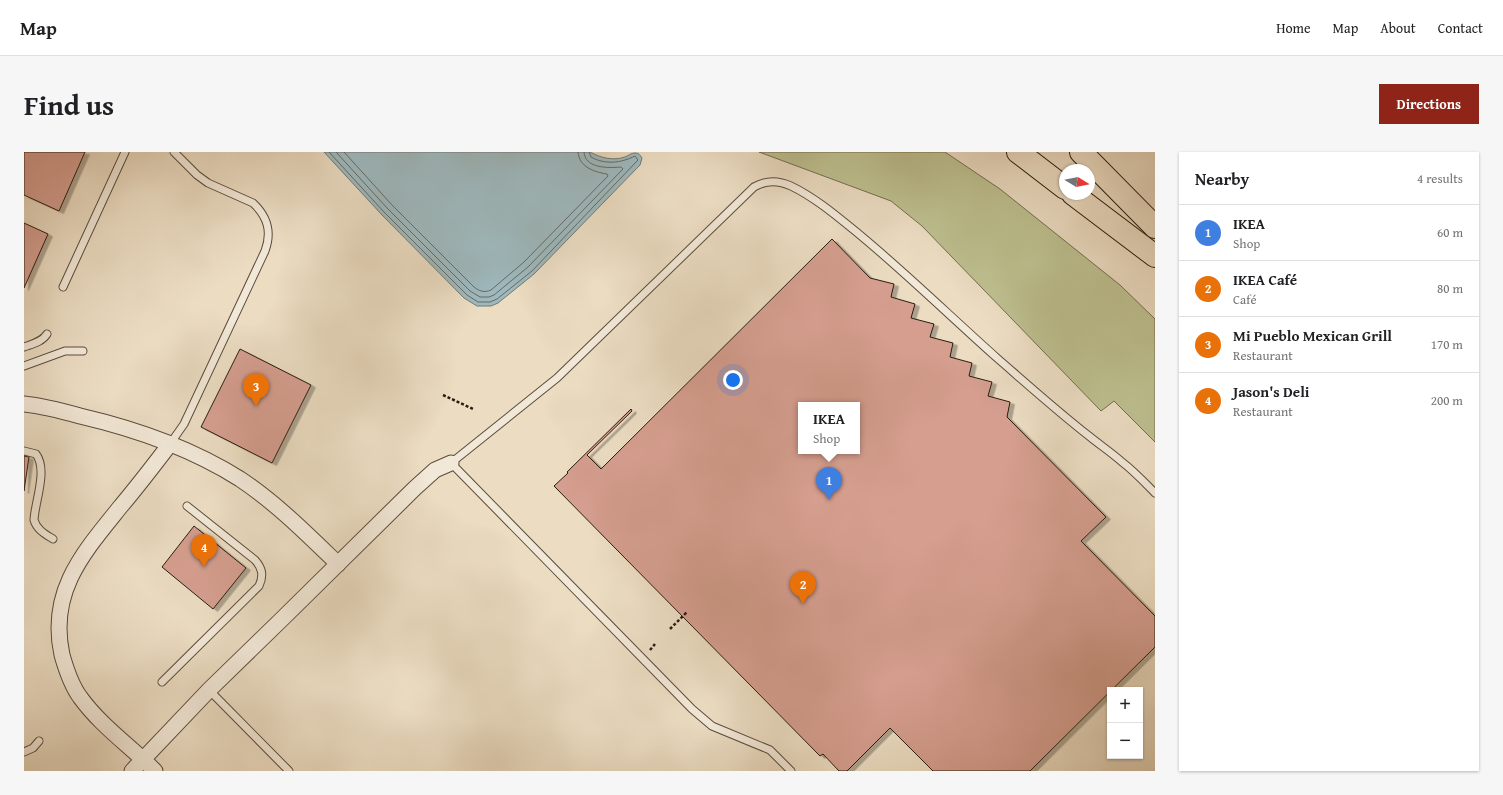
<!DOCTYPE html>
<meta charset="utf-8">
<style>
body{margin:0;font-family:"Gentium Book Plus",serif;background:#f6f6f6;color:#202124}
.controls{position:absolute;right:12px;bottom:12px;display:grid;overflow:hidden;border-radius:0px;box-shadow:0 1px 3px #0004}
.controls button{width:36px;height:36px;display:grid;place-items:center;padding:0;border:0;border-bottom:1px solid #e0e0e0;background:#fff;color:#202124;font:20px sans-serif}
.compass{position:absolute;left:1035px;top:12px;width:36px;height:36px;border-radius:50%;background:#fff;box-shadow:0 1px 3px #0004;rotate:100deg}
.you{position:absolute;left:709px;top:228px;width:14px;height:14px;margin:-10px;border:3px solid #fff;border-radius:50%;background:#1a73e8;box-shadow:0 0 0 6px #1a73e833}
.badge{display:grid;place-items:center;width:26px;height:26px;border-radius:50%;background:#8f2418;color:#fff;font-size:13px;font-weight:700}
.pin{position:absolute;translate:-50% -33px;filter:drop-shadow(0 1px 2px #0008)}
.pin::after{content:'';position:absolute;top:21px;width:14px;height:12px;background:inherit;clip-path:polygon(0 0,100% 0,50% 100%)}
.popup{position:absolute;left:774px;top:250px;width:62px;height:52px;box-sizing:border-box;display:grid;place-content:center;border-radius:0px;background:#fff;filter:drop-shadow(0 1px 3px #0005);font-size:13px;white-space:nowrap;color:#757577}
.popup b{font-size:15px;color:#202124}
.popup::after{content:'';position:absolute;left:50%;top:100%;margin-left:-8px;border:8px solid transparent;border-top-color:#fff}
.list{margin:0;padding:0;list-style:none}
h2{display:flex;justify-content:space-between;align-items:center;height:52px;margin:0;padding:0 16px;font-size:17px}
h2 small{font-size:13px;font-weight:400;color:#757577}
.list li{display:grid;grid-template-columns:26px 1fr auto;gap:12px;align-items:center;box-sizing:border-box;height:56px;padding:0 16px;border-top:1px solid #e0e0e0}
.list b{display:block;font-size:15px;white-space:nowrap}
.list p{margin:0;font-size:13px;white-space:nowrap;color:#757577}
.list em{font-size:13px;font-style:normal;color:#757577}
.map{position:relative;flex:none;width:1131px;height:619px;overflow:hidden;border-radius:0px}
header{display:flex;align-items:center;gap:24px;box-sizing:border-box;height:56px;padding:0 20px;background:#fff;border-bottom:1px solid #e0e0e0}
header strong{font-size:19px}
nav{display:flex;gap:22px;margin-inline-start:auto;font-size:14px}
.intro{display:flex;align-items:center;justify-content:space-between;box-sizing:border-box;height:96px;padding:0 24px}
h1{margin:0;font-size:28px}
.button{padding:10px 18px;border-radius:0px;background:#8f2418;color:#fff;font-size:14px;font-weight:700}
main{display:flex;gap:24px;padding:0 24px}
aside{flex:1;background:#fff;border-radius:0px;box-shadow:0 1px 3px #0004}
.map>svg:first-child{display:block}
.green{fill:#bdbf8f;stroke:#736e50}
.water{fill:#9eb9be;stroke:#6f7a79}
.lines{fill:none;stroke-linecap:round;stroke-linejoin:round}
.shore{stroke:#646a68;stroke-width:1}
.building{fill:#d59e8f;stroke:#291c11;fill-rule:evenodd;filter:url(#shadow)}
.lane-casing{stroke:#5a4c3d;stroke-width:9}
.street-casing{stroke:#5a4c3d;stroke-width:17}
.highway-casing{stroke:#291c11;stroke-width:24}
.path{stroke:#291c11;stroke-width:2.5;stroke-dasharray:3 2;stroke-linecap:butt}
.lane{stroke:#f2e8d7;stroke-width:7}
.street{stroke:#f2e8d7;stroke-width:15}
.highway{stroke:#ebdcc2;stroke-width:22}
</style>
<header>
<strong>Map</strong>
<nav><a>Home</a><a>Map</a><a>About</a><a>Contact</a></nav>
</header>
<div class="intro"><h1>Find us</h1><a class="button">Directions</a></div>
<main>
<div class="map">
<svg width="1131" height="619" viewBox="0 0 1131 619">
<defs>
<filter id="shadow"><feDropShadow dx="4.5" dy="2.5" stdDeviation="0" flood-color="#0004"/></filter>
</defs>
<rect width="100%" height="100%" fill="#ebdcc2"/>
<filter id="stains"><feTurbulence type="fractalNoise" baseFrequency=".005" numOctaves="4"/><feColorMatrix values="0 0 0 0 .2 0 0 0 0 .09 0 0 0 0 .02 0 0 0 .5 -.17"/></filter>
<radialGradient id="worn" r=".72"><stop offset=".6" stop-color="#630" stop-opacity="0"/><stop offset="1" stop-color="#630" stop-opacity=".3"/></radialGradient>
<path class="green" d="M735 0H921L976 37 1096 133 1131 167V290L1090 249 1077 259 898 74 867 49Z"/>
<path class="water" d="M300 0H566C577 6 589 9 601 5 604 4 607 1 611 1 615 1 616 3 618 6L616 13 510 122 474 151 467 154H453L440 146 358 63Z"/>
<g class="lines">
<g class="shore">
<path d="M305 0 360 60 443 143 454 150H466L473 147 508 119 614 8 611 4C597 11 581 13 567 5L565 0"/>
<path d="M312 0 364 57 446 139 456 145H465L470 143 504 115 599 17 597 15C585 16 561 17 560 0"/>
<path d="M320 0 368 53 450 135C455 139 460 141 467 138L500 110 584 24 583 22C570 20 555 15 554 0"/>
</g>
</g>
<g class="building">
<path d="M0 0H61L35 59 0 43Z"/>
<path d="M0 71 24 82 0 136Z"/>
<path d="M808 87 846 126 870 132 867 145 891 152 887 166 910 172 906 185 929 191 926 205 948 211 945 224 968 230 964 244 986 250 983 265 1082 365 1057 389 1131 464V495L1006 619H909L866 576 823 619H815L799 602 796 604 530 334 544 321 543 320 607 257 608 259 563 303 577 317ZM777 253H833V299H777Z"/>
<path d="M216 197 287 233 248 311 177 275Z"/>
<path d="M0 304 5 305 0 339Z"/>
<path d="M170 374 222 416 189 457 138 415Z"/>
</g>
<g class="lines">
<defs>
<g id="lane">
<path d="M39 135 101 0"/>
<path d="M0 195C8 192 18 190 23 182"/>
<path d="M0 214 41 199H59"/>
<path d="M146 292 160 272 241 99C248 80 244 65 229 51L184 31 173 23 150 0"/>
<path d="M0 299 12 302C24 318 11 349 10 368 13 378 21 382 29 387"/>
<path d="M138 530 235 434C240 423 238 416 231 408L163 354"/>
<path d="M185 538 265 619"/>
<path d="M0 600 9 596 15 589"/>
<path d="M767 619 746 598 688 574 668 557 427 311 533 226 730 35C742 28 754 28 767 34 792 46 815 66 836 83 883 122 927 165 973 206 1003 232 1033 259 1065 284 1076 293 1088 301 1098 310 1110 319 1121 331 1131 341"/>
</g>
<g id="street">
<path d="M0 252C19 254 38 259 56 264 112 277 167 296 216 327 252 351 283 382 314 412"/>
<path d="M108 619 185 538 257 468 391 336 411 318 427 311"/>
<path d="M131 619C106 594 76 573 56 545 47 533 42 517 38 503 24 439 60 400 97 354 114 334 130 313 146 292"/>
</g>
<g id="highway">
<path d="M994 0 1041 36"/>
<path d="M1057 0 1131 75"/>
<path d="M1049 42 1131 104"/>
</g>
</defs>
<use href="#lane" class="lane-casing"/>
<use href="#street" class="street-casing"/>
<use href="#highway" class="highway-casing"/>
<g class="path">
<path d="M419 243 449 257"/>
<path d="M646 477 663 460"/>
<path d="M626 498 631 492"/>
</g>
<use href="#lane" class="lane"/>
<use href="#street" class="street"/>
<use href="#highway" class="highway"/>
</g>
<rect width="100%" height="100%" filter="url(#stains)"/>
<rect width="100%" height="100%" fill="url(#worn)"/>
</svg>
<div class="controls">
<button>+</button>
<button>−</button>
</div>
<svg class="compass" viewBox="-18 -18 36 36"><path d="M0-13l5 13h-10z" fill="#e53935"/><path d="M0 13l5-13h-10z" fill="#757577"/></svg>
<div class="you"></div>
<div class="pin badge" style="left:805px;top:348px;background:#3f7fe0">1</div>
<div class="popup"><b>IKEA</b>Shop</div>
<div class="pin badge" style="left:779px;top:452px;background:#e8710a">2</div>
<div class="pin badge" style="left:232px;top:254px;background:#e8710a">3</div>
<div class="pin badge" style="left:180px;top:415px;background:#e8710a">4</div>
</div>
<aside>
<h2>Nearby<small>4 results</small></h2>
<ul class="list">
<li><span class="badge" style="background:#3f7fe0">1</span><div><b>IKEA</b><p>Shop</p></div><em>60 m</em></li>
<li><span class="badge" style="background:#e8710a">2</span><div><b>IKEA Café</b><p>Café</p></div><em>80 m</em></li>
<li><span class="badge" style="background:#e8710a">3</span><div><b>Mi Pueblo Mexican Grill</b><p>Restaurant</p></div><em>170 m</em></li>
<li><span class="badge" style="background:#e8710a">4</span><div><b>Jason's Deli</b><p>Restaurant</p></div><em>200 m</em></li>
</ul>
</aside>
</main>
